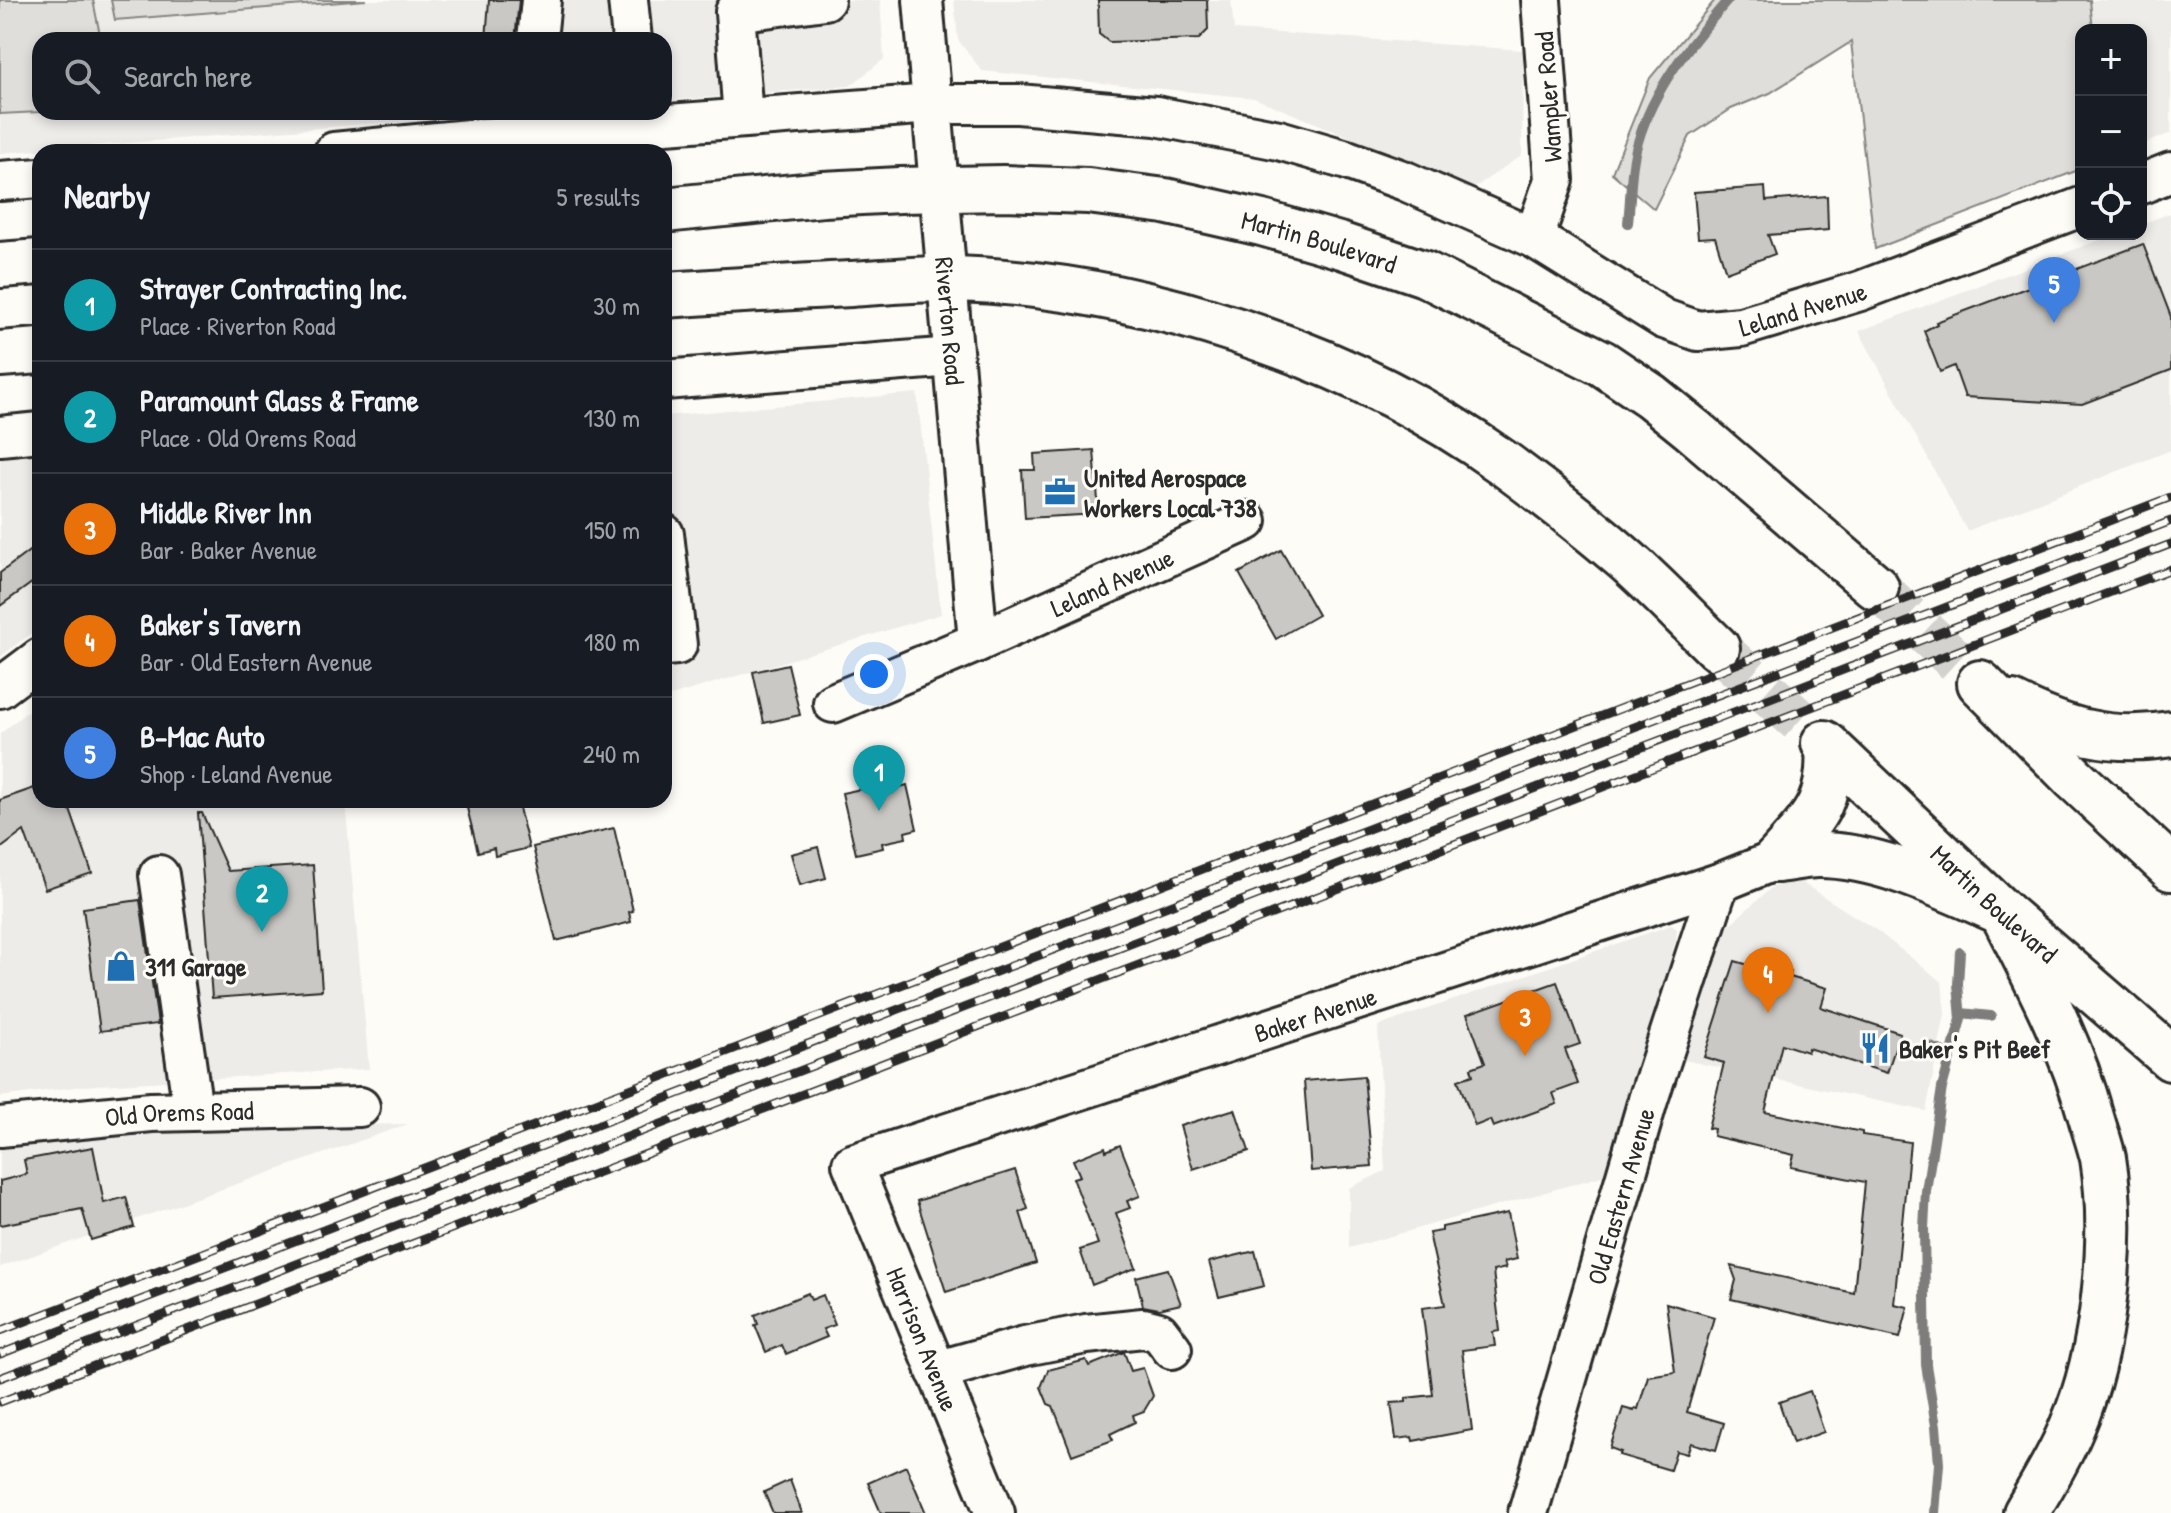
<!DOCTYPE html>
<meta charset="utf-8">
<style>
body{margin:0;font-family:"Patrick Hand",sans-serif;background:#242831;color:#f1f3f6}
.controls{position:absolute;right:24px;top:24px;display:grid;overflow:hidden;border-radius:16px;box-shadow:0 4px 12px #0003}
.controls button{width:72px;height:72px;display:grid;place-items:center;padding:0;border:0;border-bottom:2px solid #363941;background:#171b24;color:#f1f3f6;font:40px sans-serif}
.you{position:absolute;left:874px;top:674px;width:28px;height:28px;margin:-20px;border:6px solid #fff;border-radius:50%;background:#1a73e8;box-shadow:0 0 0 12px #1a73e833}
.badge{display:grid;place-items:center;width:52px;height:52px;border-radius:50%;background:#0b8043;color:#fff;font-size:26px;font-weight:700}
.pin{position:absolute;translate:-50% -66px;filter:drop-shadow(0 2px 4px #0008)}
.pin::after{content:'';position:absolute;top:42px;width:28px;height:24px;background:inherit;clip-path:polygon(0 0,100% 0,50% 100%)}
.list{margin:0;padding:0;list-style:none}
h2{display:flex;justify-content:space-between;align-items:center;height:104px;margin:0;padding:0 32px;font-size:34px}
h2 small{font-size:26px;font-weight:400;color:#9ea1a6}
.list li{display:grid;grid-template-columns:52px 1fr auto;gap:24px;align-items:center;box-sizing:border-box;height:112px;padding:0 32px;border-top:2px solid #363941}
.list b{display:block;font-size:30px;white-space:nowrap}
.list p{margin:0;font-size:26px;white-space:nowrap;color:#9ea1a6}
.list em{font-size:26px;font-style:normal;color:#9ea1a6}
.icon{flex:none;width:44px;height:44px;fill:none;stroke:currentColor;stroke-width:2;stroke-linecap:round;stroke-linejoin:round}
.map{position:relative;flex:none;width:2171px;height:1513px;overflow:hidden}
.search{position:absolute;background:#171b24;box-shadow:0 4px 12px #0003;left:32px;top:32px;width:640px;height:88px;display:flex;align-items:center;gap:20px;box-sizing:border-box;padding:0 28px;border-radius:24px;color:#9ea1a6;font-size:30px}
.panel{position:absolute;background:#171b24;box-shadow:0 4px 12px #0003;left:32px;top:144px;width:640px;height:664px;border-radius:24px}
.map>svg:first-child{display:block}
.built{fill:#edece8}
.green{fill:#dfdeda;stroke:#858482;stroke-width:2}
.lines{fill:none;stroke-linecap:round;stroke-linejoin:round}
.stream{stroke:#7e7d7b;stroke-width:10}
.building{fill:#c9c8c4;stroke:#2b2b2b;stroke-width:2}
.major-tunnel{stroke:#d3d2ce;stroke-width:44;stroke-dasharray:44 22;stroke-linecap:butt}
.minor-casing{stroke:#2b2b2b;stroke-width:44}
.major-casing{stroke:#2b2b2b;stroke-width:50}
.minor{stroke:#fdfcf7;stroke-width:38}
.major{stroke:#fdfcf7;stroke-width:44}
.rail-casing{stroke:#2b2b2b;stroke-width:9}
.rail{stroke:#fdfcf7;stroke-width:6;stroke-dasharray:18;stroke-linecap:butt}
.labels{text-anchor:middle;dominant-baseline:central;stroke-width:6;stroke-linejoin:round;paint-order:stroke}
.street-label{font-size:26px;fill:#2b2b2b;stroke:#fdfcf7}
.poi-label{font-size:26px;font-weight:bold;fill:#2b2b2b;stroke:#fdfcf7;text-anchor:start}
</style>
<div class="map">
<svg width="2171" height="1513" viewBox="0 0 2171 1513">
<rect width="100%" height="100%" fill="#fdfcf7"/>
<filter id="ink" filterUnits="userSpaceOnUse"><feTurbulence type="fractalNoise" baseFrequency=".0125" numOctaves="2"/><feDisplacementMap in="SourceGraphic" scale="16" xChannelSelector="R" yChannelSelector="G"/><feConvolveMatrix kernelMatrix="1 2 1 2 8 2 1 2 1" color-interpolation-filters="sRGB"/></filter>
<g filter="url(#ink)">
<g class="built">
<path d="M0 0H880L884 59 850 86 664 101V40H40V112H525L0 153Z"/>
<path d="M954 0H1231L1234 30 1523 50 1522 155 1474 188 1254 98 982 71 958 40Z"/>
<path d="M2091 0H2171V133L2141 145V30H2094Z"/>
<path d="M2171 213V450L1967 531 1859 331 2115 234H2141V224Z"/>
<path d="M917 393 941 614 664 698V416Z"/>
<path d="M40 453V627L0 657V457Z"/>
<path d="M40 701V800H345L369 1069 82 1086 0 1097V734Z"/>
<path d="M1796 879 1876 930 1942 982 1945 1014 1926 1111 1684 1060 1727 927 1771 888Z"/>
<path d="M1671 925 1677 929 1676 939 1609 1174 1349 1248V1188L1385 1171 1378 1026Z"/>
<path d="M408 1124 0 1267V1144L78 1131Z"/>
</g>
<g class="green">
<path d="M0 0H93L101 40H40V112L0 114Z"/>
<path d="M111 0H366L115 20Z"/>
<path d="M1715 0H2090L2093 30H2081V169L1875 249 1851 42 1770 93 1731 109 1690 136 1654 209 1612 173 1650 78Z"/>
</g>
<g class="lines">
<g class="stream">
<path d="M1628 223C1631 197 1630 167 1638 142 1654 87 1691 43 1728 0"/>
<path d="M1961 1013 1991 1016"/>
<path d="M1925 1045 1950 1054"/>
<path d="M1935 1513 1939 1464 1936 1426 1926 1365 1924 1228 1926 1191 1942 1088 1961 1019 1958 984 1960 952"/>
</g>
</g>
<g class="building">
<path d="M489 0H519L515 40H486Z"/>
<path d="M1098 0H1207L1208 30 1199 39 1109 42 1099 34Z"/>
<path d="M1765 187 1766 201 1827 196 1828 230 1768 235 1775 254 1726 272 1715 237 1698 238 1694 192Z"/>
<path d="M2143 244 2171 317V370L2082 404 1965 397 1954 366 1940 372 1924 331 1937 324 1936 322Z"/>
<path d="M1094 450 1099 514 1025 518 1022 470H1035L1034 454Z"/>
<path d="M40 543V577L0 606V573Z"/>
<path d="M1281 550 1318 615 1276 639 1239 573Z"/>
<path d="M788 664 800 715 764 723 753 672Z"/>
<path d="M894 782 896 788 907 785 917 829 905 832 906 838 882 843 883 848 856 854 842 793Z"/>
<path d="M40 786V800H68L67 801 92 873 45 889 24 831 0 849V800Z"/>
<path d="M465 800H517L529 848 495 856 494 848 478 852Z"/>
<path d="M198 813H202L228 871 313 865 322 990 212 998Z"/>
<path d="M614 828 633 911 629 912 631 922 556 941 533 847Z"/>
<path d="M818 847 826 878 800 885 791 854Z"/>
<path d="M140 900 158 1024 100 1031 83 908Z"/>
<path d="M1735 961 1759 968 1761 963 1791 972 1790 977 1827 988 1821 1007 1900 1033 1887 1073 1808 1048 1807 1052 1782 1044 1765 1112 1862 1132V1135L1910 1142 1894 1304 1908 1307 1900 1338 1731 1299 1736 1280 1731 1266 1854 1293 1865 1182 1791 1167 1794 1155 1713 1136 1714 1129 1708 1128 1724 1063 1704 1057Z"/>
<path d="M1557 982 1580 1044 1565 1049 1578 1084 1553 1093 1557 1104 1493 1127 1490 1120 1475 1126 1458 1080 1473 1075 1471 1068 1485 1063 1467 1014Z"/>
<path d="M1364 1076 1372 1166 1311 1171 1304 1081Z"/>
<path d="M1235 1109 1249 1151 1193 1169 1180 1126Z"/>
<path d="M1120 1145 1140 1196 1127 1201 1130 1208 1116 1213 1136 1268 1092 1285 1080 1250 1098 1244 1073 1178 1080 1176 1073 1160 1105 1147 1106 1151Z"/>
<path d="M93 1147 104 1203 126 1197 134 1227 91 1240 82 1209 0 1225V1181L27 1174 24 1160Z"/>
<path d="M1015 1170 1028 1209 1020 1212 1036 1263 946 1292 917 1201Z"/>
<path d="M1508 1213 1517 1259 1504 1262 1506 1268 1493 1271 1500 1331 1493 1332 1495 1346 1462 1350 1472 1430 1413 1441 1412 1437 1396 1439 1391 1403 1406 1402V1398L1433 1395 1422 1308 1445 1305 1429 1233 1442 1231V1227Z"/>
<path d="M1255 1251 1264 1286 1219 1297 1209 1262Z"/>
<path d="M1168 1269 1181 1304 1159 1309 1143 1306 1136 1277Z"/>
<path d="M808 1293 811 1300 823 1295 835 1325 823 1329 827 1337 786 1354 782 1345 766 1352 755 1325 758 1324 755 1315Z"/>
<path d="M1666 1303 1714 1317 1687 1412 1724 1423 1716 1450 1691 1443 1687 1454 1676 1451 1670 1470 1619 1455 1621 1452 1610 1448 1623 1408 1634 1411 1635 1408 1638 1409 1648 1376 1675 1372Z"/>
<path d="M1124 1352 1131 1371 1143 1368 1153 1396 1144 1411 1133 1415 1135 1422 1110 1434 1113 1440 1072 1455 1053 1406 1048 1404 1041 1387 1048 1370 1086 1360 1089 1366Z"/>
<path d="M1810 1391 1824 1432 1793 1443 1779 1402Z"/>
<path d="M906 1466 926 1513H881L868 1483Z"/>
<path d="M790 1480 802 1513H773L764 1492Z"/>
</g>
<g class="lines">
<g class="major-tunnel">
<path d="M1876 587 1980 683"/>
<path d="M1717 648 1824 743"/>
</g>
<defs>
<g id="minor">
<path d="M628 0 632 40"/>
<path id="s1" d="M923 0 978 642"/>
<path d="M537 40 541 0"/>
<path d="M743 118 735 12 825 0"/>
<path id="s2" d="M334 152 469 139 932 104H1018L1156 116 1279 140 1347 160 1405 181 1534 238 1664 319 1698 331 1741 327 1860 291 2081 207"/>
<path d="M0 181 40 178"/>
<path d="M2141 184 2171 172"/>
<path d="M1534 238 1554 180 1541 0"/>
<path d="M664 380 953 357"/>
<path d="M0 436 40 432"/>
<path d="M664 534 677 645 664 646"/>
<path d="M0 688 40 658"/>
<path id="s3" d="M833 703 978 642 1247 521"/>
<path d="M159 875 193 1110"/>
<path id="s4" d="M0 1127 151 1112 360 1107"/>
<path d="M936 1371 1025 1346 1086 1334 1143 1328 1159 1332 1172 1349"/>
<path id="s5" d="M995 1513 852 1164 1719 883 1776 860"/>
<path id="s6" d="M1528 1513 1648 1100 1719 883"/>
</g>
<g id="major">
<path id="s7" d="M664 210 823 194 900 190 1003 188 1088 191 1165 201 1262 223 1342 246 1425 274 1602 363 1651 396 1693 430 1876 587"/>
<path d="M0 265 40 262"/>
<path d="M664 295C726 291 789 287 851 284 883 282 915 279 947 279 1134 282 1350 353 1502 462 1544 493 1586 525 1625 559 1657 587 1686 618 1717 648"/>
<path d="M0 354 40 351"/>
<path d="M1980 683 2074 778 2171 868"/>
<path d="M2012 704C2066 731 2110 744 2171 734"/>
<path id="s8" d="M1824 743 2002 912 2171 1058"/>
<path d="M1776 860C1790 859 1805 855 1819 855 1880 855 1946 888 2002 912 2036 979 2071 1044 2091 1117 2095 1131 2100 1145 2103 1158 2116 1238 2104 1353 2072 1427 2060 1457 2042 1485 2026 1513"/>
<path d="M1776 860C1812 819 1832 805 1828 746"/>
</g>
</defs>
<use href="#minor" class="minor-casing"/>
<use href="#major" class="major-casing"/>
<use href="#minor" class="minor"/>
<use href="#major" class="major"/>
<defs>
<g id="rail">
<path d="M0 1331 2171 497"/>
<path d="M0 1354 2171 521"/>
<path d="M0 1378 2171 544"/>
<path d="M0 1402 2171 569"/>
</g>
</defs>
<use href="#rail" class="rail-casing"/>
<use href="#rail" class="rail"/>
</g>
</g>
<defs>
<symbol id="office-bare" viewBox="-9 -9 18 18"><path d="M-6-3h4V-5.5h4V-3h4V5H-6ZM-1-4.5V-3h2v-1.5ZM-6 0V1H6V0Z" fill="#1f6fb2" stroke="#fdfcf7" stroke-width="2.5" paint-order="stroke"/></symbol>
<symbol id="shop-bare" viewBox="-9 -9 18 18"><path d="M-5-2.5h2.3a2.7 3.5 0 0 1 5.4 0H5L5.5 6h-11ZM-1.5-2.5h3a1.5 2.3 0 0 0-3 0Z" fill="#1f6fb2" stroke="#fdfcf7" stroke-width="2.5" paint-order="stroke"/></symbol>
<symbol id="restaurant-bare" viewBox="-9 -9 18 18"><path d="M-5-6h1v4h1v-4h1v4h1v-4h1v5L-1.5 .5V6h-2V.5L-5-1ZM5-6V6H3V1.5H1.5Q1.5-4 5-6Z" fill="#1f6fb2" stroke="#fdfcf7" stroke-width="2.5" paint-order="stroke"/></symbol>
</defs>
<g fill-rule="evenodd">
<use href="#office-bare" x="1038" y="470" width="44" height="44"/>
<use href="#shop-bare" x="99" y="944" width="44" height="44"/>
<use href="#restaurant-bare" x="1853" y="1026" width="44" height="44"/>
</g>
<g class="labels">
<g class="street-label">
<text transform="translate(1548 97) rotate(-94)">Wampler Road</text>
<text stroke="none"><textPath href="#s7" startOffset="662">Martin Boulevard</textPath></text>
<text stroke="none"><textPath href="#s2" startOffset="1520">Leland Avenue</textPath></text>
<text stroke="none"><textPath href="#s1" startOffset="322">Riverton Road</textPath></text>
<text stroke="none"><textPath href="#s3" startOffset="304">Leland Avenue</textPath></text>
<text stroke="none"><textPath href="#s8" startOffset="234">Martin Boulevard</textPath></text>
<text stroke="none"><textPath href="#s5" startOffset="864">Baker Avenue</textPath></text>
<text stroke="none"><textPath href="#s4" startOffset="180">Old Orems Road</textPath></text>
<text stroke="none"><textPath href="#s6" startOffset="330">Old Eastern Avenue</textPath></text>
<text transform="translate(923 1339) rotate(68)">Harrison Avenue</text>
</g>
<g class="poi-label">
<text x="1084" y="477">United Aerospace<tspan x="1084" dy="30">Workers Local 738</tspan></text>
<text x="145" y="966">311 Garage</text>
<text x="1899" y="1048">Baker's Pit Beef</text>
</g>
</g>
</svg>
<div class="controls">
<button>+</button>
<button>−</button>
<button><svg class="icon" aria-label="locate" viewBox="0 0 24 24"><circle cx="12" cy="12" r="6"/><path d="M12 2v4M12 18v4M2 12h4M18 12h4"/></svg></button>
</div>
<div class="you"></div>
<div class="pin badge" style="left:879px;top:811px;background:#0f9aa8">1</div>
<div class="pin badge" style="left:262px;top:932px;background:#0f9aa8">2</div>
<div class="pin badge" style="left:1525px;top:1056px;background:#e8710a">3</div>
<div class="pin badge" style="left:1768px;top:1013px;background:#e8710a">4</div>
<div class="pin badge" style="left:2054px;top:323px;background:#3f7fe0">5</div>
<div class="search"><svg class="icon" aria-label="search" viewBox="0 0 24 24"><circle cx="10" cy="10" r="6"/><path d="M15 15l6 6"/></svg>Search here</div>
<section class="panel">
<h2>Nearby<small>5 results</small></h2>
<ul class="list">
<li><span class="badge" style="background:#0f9aa8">1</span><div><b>Strayer Contracting Inc.</b><p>Place · Riverton Road</p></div><em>30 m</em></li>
<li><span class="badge" style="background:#0f9aa8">2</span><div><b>Paramount Glass &amp; Frame</b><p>Place · Old Orems Road</p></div><em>130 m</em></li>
<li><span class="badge" style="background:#e8710a">3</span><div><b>Middle River Inn</b><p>Bar · Baker Avenue</p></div><em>150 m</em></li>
<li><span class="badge" style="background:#e8710a">4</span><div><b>Baker's Tavern</b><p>Bar · Old Eastern Avenue</p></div><em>180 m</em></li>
<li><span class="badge" style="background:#3f7fe0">5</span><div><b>B-Mac Auto</b><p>Shop · Leland Avenue</p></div><em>240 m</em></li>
</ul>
</section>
</div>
